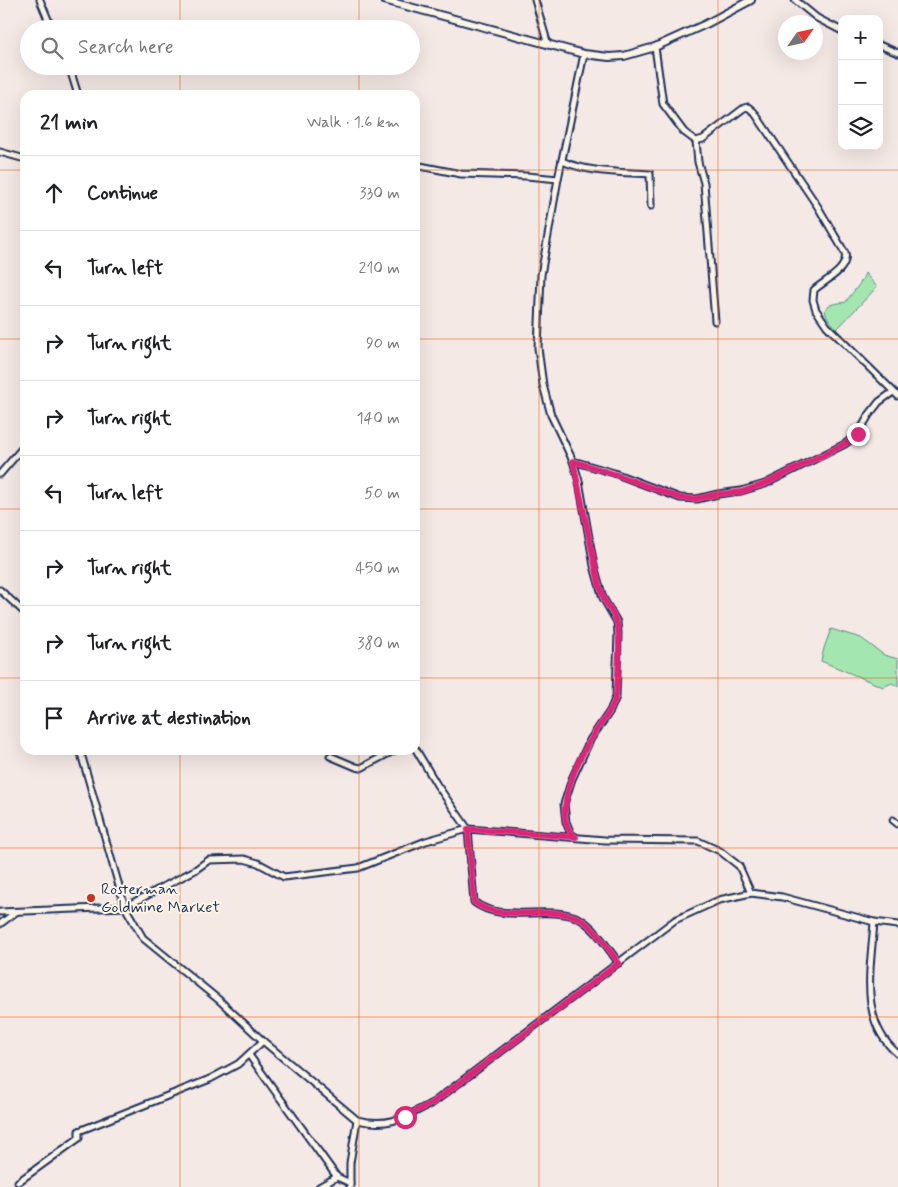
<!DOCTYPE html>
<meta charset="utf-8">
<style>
body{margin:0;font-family:Mynerve,sans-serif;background:#f2f2f2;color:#202124}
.controls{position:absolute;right:15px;top:15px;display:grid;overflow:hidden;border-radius:10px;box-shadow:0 5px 20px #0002}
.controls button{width:45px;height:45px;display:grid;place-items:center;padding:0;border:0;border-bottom:1px solid #e0e0e0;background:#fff;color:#202124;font:25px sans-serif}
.compass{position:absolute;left:778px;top:15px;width:45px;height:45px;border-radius:50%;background:#fff;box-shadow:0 5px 20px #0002;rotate:56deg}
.stop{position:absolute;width:15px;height:15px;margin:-11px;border:4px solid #db2777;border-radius:50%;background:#fff}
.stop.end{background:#db2777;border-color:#fff;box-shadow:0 1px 5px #0008}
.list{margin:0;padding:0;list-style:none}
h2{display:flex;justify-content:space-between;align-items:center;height:65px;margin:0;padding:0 20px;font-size:21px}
h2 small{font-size:16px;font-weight:400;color:#757577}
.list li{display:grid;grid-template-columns:32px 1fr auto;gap:15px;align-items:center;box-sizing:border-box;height:75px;padding:0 20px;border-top:1px solid #e0e0e0}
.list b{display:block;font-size:19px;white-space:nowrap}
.list em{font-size:16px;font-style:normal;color:#757577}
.icon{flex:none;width:28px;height:28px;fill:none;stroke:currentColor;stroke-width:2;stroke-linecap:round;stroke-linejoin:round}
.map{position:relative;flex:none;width:898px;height:1187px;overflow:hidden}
.search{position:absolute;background:#fff;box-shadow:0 5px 20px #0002;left:20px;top:20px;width:400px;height:55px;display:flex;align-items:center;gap:12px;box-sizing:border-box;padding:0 18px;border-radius:28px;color:#757577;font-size:19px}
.panel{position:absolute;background:#fff;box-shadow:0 5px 20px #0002;left:20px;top:90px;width:400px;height:665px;border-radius:15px}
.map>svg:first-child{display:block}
.green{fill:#a3e6b0;stroke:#5f8a87}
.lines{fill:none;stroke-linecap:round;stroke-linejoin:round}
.minor-casing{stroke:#1b2f5e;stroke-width:9}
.tertiary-casing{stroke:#1b2f5e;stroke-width:10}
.minor{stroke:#fcf5e5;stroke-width:5}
.tertiary{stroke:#fcf5e5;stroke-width:6}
.route{stroke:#db2777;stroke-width:6}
.grid{fill:none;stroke:#e8590c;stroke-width:1;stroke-opacity:0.55}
.poi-dot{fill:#c8321e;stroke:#fcf5e5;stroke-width:2}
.labels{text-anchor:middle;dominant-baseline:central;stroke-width:4;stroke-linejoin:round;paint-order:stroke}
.poi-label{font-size:16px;fill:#1b2f5e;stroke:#fcf5e5;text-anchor:start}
</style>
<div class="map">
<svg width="898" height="1187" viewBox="0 0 898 1187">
<rect width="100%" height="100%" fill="#f5e9e5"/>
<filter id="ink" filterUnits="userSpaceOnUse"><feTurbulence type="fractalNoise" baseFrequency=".02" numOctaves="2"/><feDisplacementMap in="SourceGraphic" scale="10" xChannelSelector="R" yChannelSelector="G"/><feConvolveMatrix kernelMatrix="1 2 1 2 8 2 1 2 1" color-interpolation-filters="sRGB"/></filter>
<g filter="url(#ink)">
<g class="green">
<path d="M865 273 877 287 837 329C833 324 818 311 830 305 834 303 842 303 846 302 852 292 861 285 865 273Z"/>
<path d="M831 629 861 638 884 655 898 659V686L892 683 883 687 821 661 824 648Z"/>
</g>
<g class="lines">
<defs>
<g id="minor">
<path d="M40 0 52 29"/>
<path d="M535 0 548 45"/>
<path d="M795 0 817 18 842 31"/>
<path d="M879 45 898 53"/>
<path d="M655 47 663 104 684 132 696 141 703 139 744 108 748 107 754 112 818 207 845 253C849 270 825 280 814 290L813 300 816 310 827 326 898 396"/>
<path d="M69 66 78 95"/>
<path d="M696 141 698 162 704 183 715 321"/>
<path d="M0 152 25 159"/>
<path d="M562 161C589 173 620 172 650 174L651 206"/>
<path d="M415 165 461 174 527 176 558 179"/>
<path d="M573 461 614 473 680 498 697 499 718 494 741 491 765 484 845 444 858 434 869 415 879 402 893 392"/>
<path d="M0 474 25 445"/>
<path d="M0 590 25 613"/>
<path d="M415 748 437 785 468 829 474 902C501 924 552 904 580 919 596 928 608 949 619 963"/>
<path d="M80 750 125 907 143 938 219 1000 263 1041 357 1120C390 1128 405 1117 434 1102L675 920 719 900 751 893 782 897 874 922 898 925"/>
<path d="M330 756 356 767 361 768 395 750"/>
<path d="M893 820 898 824"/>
<path d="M576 837 571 834 566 822 564 804 572 779 590 740 610 711 616 697 618 633 617 622 603 598 594 566 579 481 573 461 551 415 543 385 538 348 541 275 558 179 584 54"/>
<path d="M0 912 125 907 195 870 209 860 244 859 258 863 284 877 358 868 426 841 468 829 605 840 698 841 720 851 739 866 751 893"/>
<path d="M874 922C871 968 858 1021 898 1054"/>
<path d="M0 924 16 912"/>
<path d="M249 1055 337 1177 350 1183"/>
<path d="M18 1182 79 1138V1131L210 1079 238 1064 263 1041"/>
<path d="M319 1187 337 1177"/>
<path d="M350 1187V1163L357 1120"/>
</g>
<path id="tertiary" d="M384 0 584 54 609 57 624 56 655 47 706 24 751 0"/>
</defs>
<use href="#minor" class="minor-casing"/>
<use href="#tertiary" class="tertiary-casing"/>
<use href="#minor" class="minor"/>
<use href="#tertiary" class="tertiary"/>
</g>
</g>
<g class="lines" filter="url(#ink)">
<path class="route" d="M405 1117 434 1102 619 963C608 949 596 928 580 919 553 904 501 924 474 902L468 829 576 837C549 819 578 760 591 739 599 725 613 711 616 695 618 679 621 638 617 623 614 614 608 607 604 599 602 595 601 589 599 584L573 461 614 474 680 498 696 499 718 494 741 492 765 484 845 444 858 434"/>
</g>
<path class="grid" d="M180 0V29M359 0V29M539 0V1187M718 0V1187M180 66V95M359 66V95M0 170H25M415 170H898M0 339H25M415 339H898M0 509H25M415 509H898M0 678H25M415 678H898M180 750V1187M359 750V1187M0 848H898M0 1017H898"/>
<circle class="poi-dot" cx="91" cy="898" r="5"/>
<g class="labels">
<g class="poi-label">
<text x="101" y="889">Rosterman<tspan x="101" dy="18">Goldmine Market</tspan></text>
</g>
</g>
</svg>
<div class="controls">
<button>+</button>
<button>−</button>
<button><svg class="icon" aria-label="layers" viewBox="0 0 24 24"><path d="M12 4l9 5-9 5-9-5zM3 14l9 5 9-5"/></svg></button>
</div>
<svg class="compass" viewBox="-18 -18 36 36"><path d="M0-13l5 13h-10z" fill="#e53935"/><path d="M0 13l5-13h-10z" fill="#757577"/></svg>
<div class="stop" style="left:405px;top:1117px"></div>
<div class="stop end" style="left:858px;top:434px"></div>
<div class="search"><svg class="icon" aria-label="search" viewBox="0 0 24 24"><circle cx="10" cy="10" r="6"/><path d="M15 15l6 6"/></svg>Search here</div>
<section class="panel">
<h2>21 min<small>Walk · 1.6 km</small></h2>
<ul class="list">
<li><svg class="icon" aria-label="ahead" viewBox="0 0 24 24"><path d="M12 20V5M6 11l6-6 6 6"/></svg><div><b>Continue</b></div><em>330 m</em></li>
<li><svg class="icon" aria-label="left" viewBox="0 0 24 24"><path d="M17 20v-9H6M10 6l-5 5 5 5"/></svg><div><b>Turn left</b></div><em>210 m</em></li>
<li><svg class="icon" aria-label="right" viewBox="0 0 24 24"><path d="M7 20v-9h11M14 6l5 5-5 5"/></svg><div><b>Turn right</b></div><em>90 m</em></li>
<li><svg class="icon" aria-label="right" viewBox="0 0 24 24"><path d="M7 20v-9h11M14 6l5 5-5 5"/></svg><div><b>Turn right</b></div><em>140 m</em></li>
<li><svg class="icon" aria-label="left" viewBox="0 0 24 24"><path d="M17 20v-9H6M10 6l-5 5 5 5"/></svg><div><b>Turn left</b></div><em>50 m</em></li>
<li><svg class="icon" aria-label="right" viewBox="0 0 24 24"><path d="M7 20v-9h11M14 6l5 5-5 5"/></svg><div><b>Turn right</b></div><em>450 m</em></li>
<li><svg class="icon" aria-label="right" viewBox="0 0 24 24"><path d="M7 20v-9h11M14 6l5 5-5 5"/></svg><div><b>Turn right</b></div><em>380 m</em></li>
<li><svg class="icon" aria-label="arrive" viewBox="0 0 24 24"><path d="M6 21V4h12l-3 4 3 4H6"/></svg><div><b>Arrive at destination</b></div></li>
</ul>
</section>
</div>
